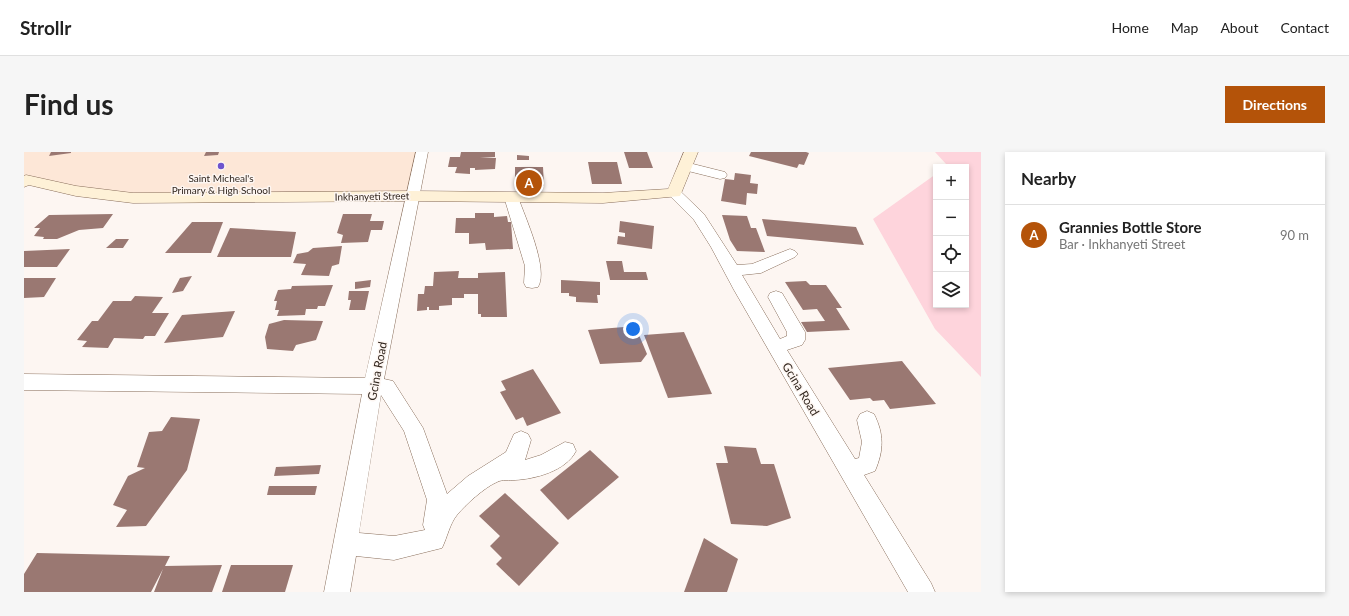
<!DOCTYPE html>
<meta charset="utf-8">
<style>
body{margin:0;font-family:Lato,sans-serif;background:#f6f6f6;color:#222}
.controls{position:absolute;right:12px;top:12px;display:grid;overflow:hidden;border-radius:0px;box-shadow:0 2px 6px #0003}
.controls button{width:36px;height:36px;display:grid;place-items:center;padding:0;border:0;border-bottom:1px solid #e0e0e0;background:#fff;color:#222;font:20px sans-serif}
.you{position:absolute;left:609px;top:177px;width:14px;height:14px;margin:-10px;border:3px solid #fff;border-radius:50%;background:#1a73e8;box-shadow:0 0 0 6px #1a73e833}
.badge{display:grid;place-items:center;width:26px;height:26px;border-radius:50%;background:#b45309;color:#fff;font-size:13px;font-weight:700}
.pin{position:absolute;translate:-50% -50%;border:2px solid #fff;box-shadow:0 1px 4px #0006}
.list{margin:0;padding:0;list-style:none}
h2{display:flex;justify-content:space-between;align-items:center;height:52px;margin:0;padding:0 16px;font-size:17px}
h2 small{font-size:13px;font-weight:400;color:#767676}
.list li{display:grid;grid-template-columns:26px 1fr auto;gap:12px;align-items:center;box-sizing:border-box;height:60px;padding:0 16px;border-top:1px solid #e0e0e0}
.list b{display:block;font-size:15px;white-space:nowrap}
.list p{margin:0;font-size:13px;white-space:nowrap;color:#767676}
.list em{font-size:13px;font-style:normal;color:#767676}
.icon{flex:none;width:22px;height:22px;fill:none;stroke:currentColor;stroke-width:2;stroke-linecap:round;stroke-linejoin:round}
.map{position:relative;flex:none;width:957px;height:440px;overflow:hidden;border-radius:0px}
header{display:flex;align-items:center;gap:24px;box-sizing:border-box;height:56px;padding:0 20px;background:#fff;border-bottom:1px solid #e0e0e0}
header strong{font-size:19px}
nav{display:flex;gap:22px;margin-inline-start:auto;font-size:14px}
.intro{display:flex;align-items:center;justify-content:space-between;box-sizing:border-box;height:96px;padding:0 24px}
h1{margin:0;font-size:28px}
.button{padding:10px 18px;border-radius:0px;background:#b45309;color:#fff;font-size:14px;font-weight:700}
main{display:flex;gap:24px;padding:0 24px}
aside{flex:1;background:#fff;border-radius:0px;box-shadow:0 2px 6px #0003}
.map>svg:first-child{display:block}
.built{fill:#fde7d7}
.green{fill:#fed4dc}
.building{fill:#9a7872}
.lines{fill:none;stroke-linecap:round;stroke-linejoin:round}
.street-casing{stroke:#896e5b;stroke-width:1}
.secondary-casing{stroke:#896e5b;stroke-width:1}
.street{fill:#fff;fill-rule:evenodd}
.secondary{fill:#fef1d7;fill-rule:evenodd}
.poi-dot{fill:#6d54ce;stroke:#fdf6f2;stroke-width:1.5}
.labels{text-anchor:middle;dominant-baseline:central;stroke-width:3;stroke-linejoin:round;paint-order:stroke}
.far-poi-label{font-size:10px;fill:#32271f;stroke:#fdf6f2}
.far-street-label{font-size:10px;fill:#32271f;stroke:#fdf6f2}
.street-label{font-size:12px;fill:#32271f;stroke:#fdf6f2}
</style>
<header>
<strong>Strollr</strong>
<nav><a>Home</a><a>Map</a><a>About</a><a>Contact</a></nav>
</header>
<div class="intro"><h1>Find us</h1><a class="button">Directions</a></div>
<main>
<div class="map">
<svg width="957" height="440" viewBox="0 0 957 440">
<rect width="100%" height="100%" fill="#fdf6f2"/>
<path class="built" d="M0 0H398L389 44 109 46 0 27Z"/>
<path class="green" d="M911 0H957V225L911 177 849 67 912 22V153H942V15H921L923 13Z"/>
<g class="building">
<path d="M27 0H47V1L25 4Z"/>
<path d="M182 0H195L194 3 180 4Z"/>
<path d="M437 0H471V5H456L472 6 471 17 451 18V16H446V22L431 21 433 15H424L426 5H436Z"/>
<path d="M600 0H623L629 16H605Z"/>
<path d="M727 0H782L785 1 780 13 775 12 773 16 725 4Z"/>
<path d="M493 3 505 4V8H493Z"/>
<path d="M564 10H593L598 32H568Z"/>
<path d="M491 15H519L520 34 491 33Z"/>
<path d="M711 21 727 23 726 31 734 32 733 42 723 41 722 53 697 49 701 27 710 28Z"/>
<path d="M451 61H470V65L483 64 484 70H487L489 97 462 98 461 91 445 92V81H431L432 66H451Z"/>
<path d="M89 62 79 76 55 78 33 87H19L20 85 10 84 16 76H10L25 63Z"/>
<path d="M319 62H348L346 69H360L358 78H347L344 90 317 91 319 83 313 81Z"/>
<path d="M698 63 723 64 727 76H732L741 100 713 99 706 88Z"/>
<path d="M738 67 832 75 840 93 743 84Z"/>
<path d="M596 69 630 74 628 97 593 92 594 84 601 85V81L595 80Z"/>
<path d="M168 70H199L187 101H141Z"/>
<path d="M206 76 272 80 267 105H193Z"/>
<path d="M92 87H105L99 96H82Z"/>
<path d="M318 94 315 112 308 114 305 124 277 123 282 112 269 111 273 102 284 100 289 96Z"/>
<path d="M46 97 33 115H0V99Z"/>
<path d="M582 109H598L600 120H622L624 128H586Z"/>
<path d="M435 119 434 126H454V121L481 120 483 165H457V162H454V142H440V146H428V153L415 154V158H405V155H403V158L393 159 394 142H400L401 134H409L410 120Z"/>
<path d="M168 124 159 139 148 141 156 126Z"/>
<path d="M0 126H32L20 145 0 146Z"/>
<path d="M347 128 346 135 331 137V130Z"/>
<path d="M537 128 576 130V143H573L574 151 552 150V145L545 144V141H537Z"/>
<path d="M782 129 786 133H802L818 156H812L826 178 783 180 777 170 801 169 793 157 779 158 761 130Z"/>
<path d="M309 133 301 154H294L293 157H282L281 163 253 164 255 158H251L253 149H250L254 138 267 137 268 134Z"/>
<path d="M325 139H345L341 158H325L327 148H324Z"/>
<path d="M111 144 139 145 128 161H145L131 184H121L119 187 90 186 84 196 58 195 63 189 53 188 68 169H74L89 149H107Z"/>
<path d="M211 159 199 185 140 191 158 163Z"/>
<path d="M260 168 299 169 292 188 272 193 269 199 243 197 241 185 245 172Z"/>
<path d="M600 175 607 184 615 183 623 202 617 210 576 212 564 178Z"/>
<path d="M660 180 688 242 644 246 620 183Z"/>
<path d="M878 209 912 252 866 257 860 248 849 249 846 246 826 248 804 216Z"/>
<path d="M509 217 537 261 503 274 499 265 492 268 476 240 482 238 477 229Z"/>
<path d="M147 265 176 267 163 318 122 374 92 375 103 358 89 353 104 324 121 316 113 315 125 280 138 279Z"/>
<path d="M700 294 732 296 737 312H750L767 366 743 374 707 372 692 311H704Z"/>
<path d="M566 298 595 325 544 368 516 338Z"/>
<path d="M297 313 295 322 250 324 252 315Z"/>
<path d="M245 334H293L291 343H243Z"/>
<path d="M481 341 535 391 495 434 472 412 478 406 466 394 476 384 455 364Z"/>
<path d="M680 386 714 407 703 440H660Z"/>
<path d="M13 401 146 404 141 414 198 413 188 440H130L139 417 127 440H0V422Z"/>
<path d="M207 413H269L261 440H198Z"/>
</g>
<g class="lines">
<defs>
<g id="street">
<path d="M392 0H404L360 227 369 229 399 276 423 342 444 324 482 300 490 282 497 279 504 282 507 288 501 308 517 303 541 290 549 292 552 299C542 319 511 327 491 328 486 329 478 327 473 330 461 335 441 353 433 363 426 371 423 386 418 396L370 408 332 404 326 440H300L338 242 0 238V222L341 226ZM357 243 380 279 403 348 399 373 401 378 370 384 335 381Z"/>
<path d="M661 10 701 20 703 23 701 26 696 27 656 17 655 14 656 11Z"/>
<path d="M650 37 655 38 680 62 713 113 728 112 766 97 771 99 774 102 771 105 737 121 718 123 756 187 763 184V180L744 145 746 141 752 139 758 141 781 180V188L778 193 763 198 831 307 835 306 838 290 833 268 836 262 843 259 850 262C860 282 860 298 851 319L840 323 907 431 911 440H884L710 138 687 95 670 68 643 41 645 38Z"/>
<path d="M487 41 492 42 494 45C501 65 525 117 514 135L508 136 502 135 500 131 501 114 480 45 482 42Z"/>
</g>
<path id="secondary" d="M660 0H674L656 44 579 51 389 49 109 51 52 44 5 33 0 35V24L2 23 52 34 109 41 389 39 579 41 644 37Z"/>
</defs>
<use href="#street" class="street-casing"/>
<use href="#secondary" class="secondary-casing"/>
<use href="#street" class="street"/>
<use href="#secondary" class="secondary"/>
</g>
<circle class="poi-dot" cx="197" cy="14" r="4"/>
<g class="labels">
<g class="far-poi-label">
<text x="197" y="26">Saint Micheal's<tspan x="197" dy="12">Primary &amp; High School</tspan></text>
</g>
<g class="far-street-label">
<text transform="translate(348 44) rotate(-1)">Inkhanyeti Street</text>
</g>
<g class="street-label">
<text transform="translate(353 219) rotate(-79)">Gcina Road</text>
<text transform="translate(777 237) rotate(59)">Gcina Road</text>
</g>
</g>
</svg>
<div class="controls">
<button>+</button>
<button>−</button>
<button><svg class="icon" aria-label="locate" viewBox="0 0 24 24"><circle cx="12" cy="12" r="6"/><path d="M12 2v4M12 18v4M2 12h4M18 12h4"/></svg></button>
<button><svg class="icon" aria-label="layers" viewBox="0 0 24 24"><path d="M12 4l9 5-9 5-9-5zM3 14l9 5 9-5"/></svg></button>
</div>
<div class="you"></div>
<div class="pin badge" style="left:505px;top:31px">A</div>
</div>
<aside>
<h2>Nearby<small></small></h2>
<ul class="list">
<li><span class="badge">A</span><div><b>Grannies Bottle Store</b><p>Bar · Inkhanyeti Street</p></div><em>90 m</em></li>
</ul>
</aside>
</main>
